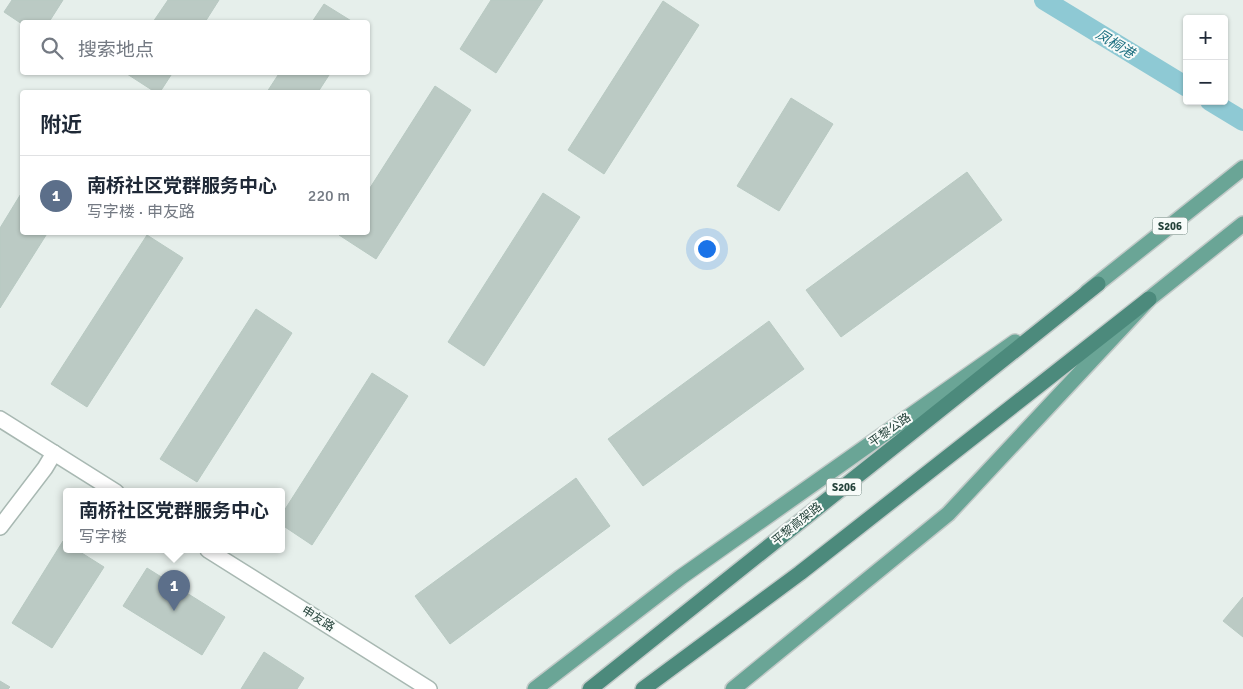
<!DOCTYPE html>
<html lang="zh">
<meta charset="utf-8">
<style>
body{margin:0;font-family:Signika,"Noto Sans SC",sans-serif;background:#f2f2f3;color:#1f2937}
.controls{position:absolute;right:15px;top:15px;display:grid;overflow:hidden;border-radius:5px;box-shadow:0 1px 4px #0004}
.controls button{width:45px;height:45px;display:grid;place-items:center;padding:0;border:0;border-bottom:1px solid #e0e1e3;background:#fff;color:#1f2937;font:25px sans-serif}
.you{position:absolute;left:706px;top:248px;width:18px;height:18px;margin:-12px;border:4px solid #fff;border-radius:50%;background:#1a73e8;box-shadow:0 0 0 8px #1a73e833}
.badge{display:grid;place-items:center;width:32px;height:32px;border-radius:50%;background:#7c3aed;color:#fff;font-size:16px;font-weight:700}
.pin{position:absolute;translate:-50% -41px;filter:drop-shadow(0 1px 2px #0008)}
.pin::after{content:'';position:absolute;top:26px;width:18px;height:15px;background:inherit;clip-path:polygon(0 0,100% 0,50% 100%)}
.popup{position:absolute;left:63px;top:488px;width:222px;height:65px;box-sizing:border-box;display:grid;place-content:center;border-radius:5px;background:#fff;filter:drop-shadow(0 1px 4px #0005);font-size:16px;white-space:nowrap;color:#747a83}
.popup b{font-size:19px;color:#1f2937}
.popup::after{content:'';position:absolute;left:50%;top:100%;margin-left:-10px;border:10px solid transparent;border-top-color:#fff}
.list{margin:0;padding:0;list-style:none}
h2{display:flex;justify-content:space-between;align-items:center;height:65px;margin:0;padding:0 20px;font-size:21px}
h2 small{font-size:16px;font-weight:400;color:#747a83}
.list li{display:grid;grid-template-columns:32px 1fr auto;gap:15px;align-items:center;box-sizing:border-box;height:80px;padding:0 20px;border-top:1px solid #e0e1e3}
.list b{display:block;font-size:19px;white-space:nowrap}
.list p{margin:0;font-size:16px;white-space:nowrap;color:#747a83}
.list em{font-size:16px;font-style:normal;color:#747a83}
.icon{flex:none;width:28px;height:28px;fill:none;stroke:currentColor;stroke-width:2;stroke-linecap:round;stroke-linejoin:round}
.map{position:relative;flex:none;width:1243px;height:689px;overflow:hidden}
.search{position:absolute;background:#fff;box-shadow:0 1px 4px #0004;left:20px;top:20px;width:350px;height:55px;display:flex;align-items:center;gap:12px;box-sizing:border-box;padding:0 18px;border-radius:5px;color:#747a83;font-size:19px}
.panel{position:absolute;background:#fff;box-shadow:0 1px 4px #0004;left:20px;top:90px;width:350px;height:145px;border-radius:5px}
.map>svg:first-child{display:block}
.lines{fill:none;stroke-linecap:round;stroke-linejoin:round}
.canal{stroke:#8ec9d4;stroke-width:20}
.building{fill:#bbcac4;stroke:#b8c9c2}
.minor-casing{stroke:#a8b8b2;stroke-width:18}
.tertiary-casing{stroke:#a8b8b2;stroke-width:18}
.primary-casing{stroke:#c2cac8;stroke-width:18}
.trunk-casing{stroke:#c2cac8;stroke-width:18}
.minor{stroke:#fff;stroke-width:15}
.tertiary{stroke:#fff;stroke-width:15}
.primary{stroke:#6aa596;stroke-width:15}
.trunk{stroke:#4c8a7c;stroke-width:15}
.labels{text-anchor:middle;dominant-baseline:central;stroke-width:4;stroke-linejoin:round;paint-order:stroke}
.shield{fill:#f7fbf9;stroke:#637a73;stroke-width:1}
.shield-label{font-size:11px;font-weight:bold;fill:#24423a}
.street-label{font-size:12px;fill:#24423a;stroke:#f7fbf9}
.water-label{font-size:14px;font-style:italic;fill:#1c6f80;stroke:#f7fbf9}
</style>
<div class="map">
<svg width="1243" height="689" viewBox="0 0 1243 689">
<rect width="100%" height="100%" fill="#e6efeb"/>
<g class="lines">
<g class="canal">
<path d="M1044 0 1187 87"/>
<path d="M1210 101 1243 121"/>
</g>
</g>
<g class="building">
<path d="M12 0H63L49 22 22 24 4 12Z"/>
<path d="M168 0H219L205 22H153Z"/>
<path d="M491 0H543L496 73 460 49Z"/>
<path d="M663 1 699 25 604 174 568 150Z"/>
<path d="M324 4 353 22H312Z"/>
<path d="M124 72H173L160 92H155Z"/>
<path d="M280 72H331L318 92H267Z"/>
<path d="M435 86 471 110 376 259 339 235 341 232H368V191Z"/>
<path d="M791 98 833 124 779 211 737 186Z"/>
<path d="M967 172 1002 220 841 337 806 290Z"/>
<path d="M22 192V232H48L0 308V228Z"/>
<path d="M543 193 580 217 484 366 448 342Z"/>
<path d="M147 235 183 258 87 407 51 384Z"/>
<path d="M256 309 292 333 197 482 160 459Z"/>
<path d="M769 321 804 369 643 486 608 439Z"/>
<path d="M372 373 408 396 312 545 282 525V514Z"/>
<path d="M576 478 610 526 450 644 415 596Z"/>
<path d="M63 541 66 543V550H77L104 567 52 648 12 623Z"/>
<path d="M147 568 225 617 202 655 123 606Z"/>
<path d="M1243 597V637L1223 621Z"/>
<path d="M264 652 304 678 297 689H241Z"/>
<path d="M0 681 10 687 8 689H0Z"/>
</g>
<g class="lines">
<defs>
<path id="minor" d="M0 527 45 468 54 453"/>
<g id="tertiary">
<path d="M0 419 116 492"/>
<path d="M208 550 429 689"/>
</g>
<g id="primary">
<path d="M1087 292 1243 168"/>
<path d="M535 689 681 577 1015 342"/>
<path d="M733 689 948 514 1149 299 1243 224"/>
</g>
<g id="trunk">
<path d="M590 689 1098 284"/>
<path d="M643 689 800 573 1149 299"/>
</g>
</defs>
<use href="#minor" class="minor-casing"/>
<use href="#tertiary" class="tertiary-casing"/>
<use href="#primary" class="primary-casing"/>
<use href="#trunk" class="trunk-casing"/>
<use href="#minor" class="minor"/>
<use href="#tertiary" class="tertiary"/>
<use href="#primary" class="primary"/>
<use href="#trunk" class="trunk"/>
</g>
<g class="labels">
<g class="shield">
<rect x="1152.5" y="217.5" width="35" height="17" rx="4"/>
<rect x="826.5" y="478.5" width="35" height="17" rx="4"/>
</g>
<g class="shield-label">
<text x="1170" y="226">S206</text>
<text x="844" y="487">S206</text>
</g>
<g class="street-label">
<text transform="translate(890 430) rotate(-35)">平黎公路</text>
<text transform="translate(797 524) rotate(-39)">平黎高架路</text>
<text transform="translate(318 619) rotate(32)">申友路</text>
</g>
<g class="water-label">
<text transform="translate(1115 44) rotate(31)">凤桐港</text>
</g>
</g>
</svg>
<div class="controls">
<button>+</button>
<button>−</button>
</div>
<div class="you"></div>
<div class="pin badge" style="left:174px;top:611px;background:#5c6f8a">1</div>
<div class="popup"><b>南桥社区党群服务中心</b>写字楼</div>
<div class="search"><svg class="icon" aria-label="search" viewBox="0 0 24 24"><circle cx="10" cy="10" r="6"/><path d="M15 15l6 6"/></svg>搜索地点</div>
<section class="panel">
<h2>附近<small></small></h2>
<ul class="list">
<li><span class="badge" style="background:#5c6f8a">1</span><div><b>南桥社区党群服务中心</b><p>写字楼 · 申友路</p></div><em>220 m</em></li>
</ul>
</section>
</div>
